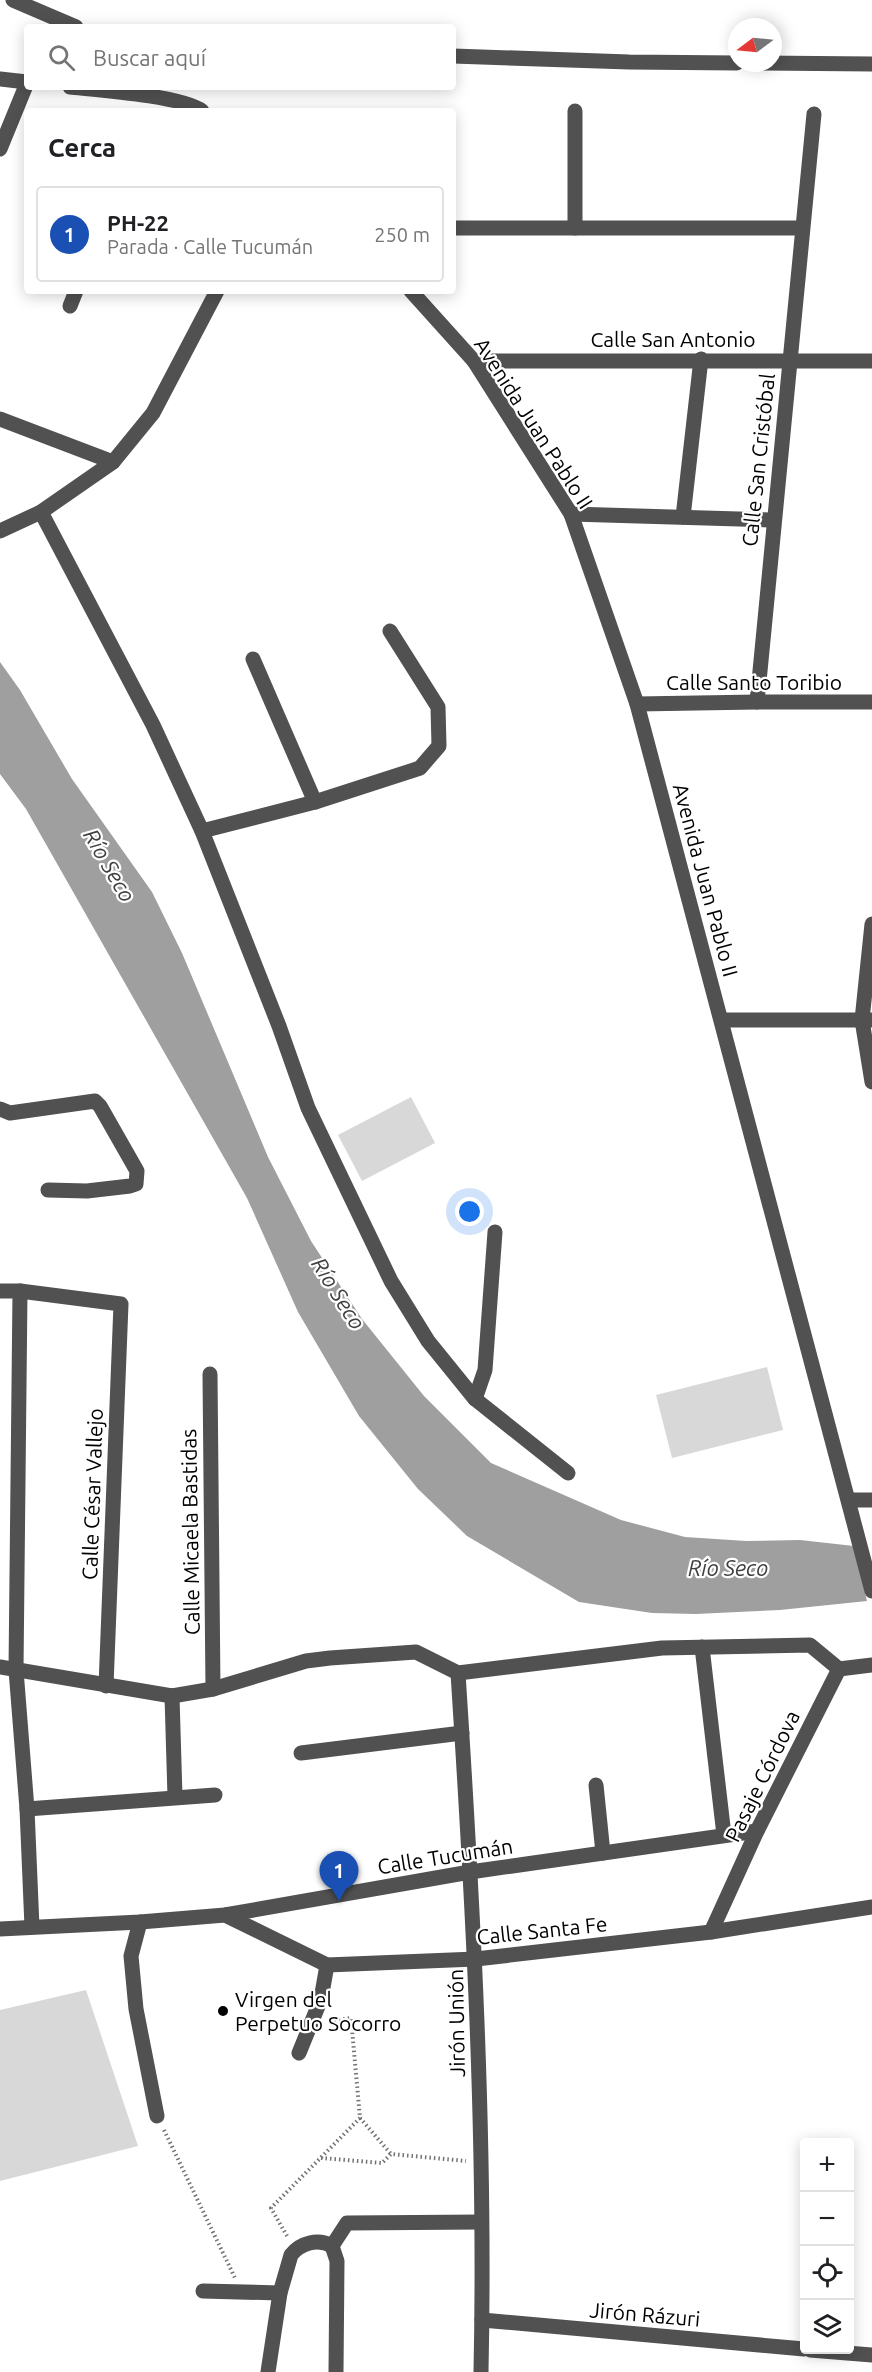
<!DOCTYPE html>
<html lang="es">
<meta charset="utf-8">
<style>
body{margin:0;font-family:Ubuntu,sans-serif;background:#f2f2f2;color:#202124}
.controls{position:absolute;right:18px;bottom:18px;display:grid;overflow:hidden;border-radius:6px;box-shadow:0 3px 15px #0003}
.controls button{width:54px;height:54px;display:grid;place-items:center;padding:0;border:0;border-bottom:2px solid #e0e0e0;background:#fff;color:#202124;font:30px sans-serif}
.compass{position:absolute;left:728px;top:18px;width:54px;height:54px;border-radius:50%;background:#fff;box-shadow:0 3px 15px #0003;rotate:254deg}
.you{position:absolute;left:470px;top:1212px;width:21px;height:21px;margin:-15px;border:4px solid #fff;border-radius:50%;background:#1a73e8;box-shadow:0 0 0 9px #1a73e833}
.badge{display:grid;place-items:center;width:39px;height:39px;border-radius:50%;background:#ea580c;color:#fff;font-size:20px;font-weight:700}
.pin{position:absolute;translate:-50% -50px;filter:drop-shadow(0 2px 3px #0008)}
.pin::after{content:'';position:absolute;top:32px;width:21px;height:18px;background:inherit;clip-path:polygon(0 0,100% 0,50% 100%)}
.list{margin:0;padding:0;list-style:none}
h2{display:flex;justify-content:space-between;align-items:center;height:78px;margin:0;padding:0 24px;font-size:26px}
h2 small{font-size:20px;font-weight:400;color:#757577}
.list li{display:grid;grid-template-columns:39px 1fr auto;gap:18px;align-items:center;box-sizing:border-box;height:96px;margin:0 12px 12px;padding:0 12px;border:2px solid #e0e0e0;border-radius:6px}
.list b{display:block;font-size:22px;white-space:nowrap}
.list p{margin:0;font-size:20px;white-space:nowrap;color:#757577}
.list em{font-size:20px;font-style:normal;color:#757577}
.icon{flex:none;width:33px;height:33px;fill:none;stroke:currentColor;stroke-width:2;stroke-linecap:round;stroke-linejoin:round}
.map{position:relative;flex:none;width:872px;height:2372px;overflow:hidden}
.search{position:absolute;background:#fff;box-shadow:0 3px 15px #0003;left:24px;top:24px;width:432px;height:66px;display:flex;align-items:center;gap:15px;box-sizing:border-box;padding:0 21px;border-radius:6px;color:#757577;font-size:22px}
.panel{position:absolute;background:#fff;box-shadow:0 3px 15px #0003;left:24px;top:108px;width:432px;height:186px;border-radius:6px}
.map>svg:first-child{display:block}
.green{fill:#d8d8d8}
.water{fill:#9f9f9f}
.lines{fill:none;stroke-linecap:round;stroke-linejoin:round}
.path{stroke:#737373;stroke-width:4;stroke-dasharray:1.5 3;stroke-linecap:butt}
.minor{stroke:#515151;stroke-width:15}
.poi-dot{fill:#000;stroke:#fff;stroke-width:2}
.labels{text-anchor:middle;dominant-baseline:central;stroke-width:4.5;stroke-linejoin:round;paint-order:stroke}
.street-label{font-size:21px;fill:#000;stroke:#fff}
.poi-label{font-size:21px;fill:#000;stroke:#fff;text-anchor:start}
.water-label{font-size:22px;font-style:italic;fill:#404040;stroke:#fff}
</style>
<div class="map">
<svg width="872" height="2372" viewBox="0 0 872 2372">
<rect width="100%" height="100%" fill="#fff"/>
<g class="green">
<path d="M411 1097 435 1143 362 1181 338 1135Z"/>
<path d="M767 1367 783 1430 672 1458 656 1395Z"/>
<path d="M86 1990 138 2146 0 2181V2010Z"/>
</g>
<path class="water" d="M0 662 20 690 72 779 152 892 182 953 268 1157 311 1241 362 1319 424 1396 491 1463 621 1520 685 1537 746 1541 800 1540 854 1546 867 1601 780 1610 696 1614 652 1613 579 1602 467 1536 418 1489 359 1416 298 1312 247 1198 26 809 0 774Z"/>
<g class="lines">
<g class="path">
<path d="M360 2118 391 2154"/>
<path d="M164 2130 235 2278"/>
<path d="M321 2158 382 2163 391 2154 466 2161"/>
<path d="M287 2236 271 2208 360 2118 351 2018 330 2021"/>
</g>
<g class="minor">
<path d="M13 0 76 27"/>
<path d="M453 56 629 62 737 63"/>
<path d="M757 63 872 64"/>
<path d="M0 79 27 82"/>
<path d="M70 87C99 90 182 96 202 111"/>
<path d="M0 149 27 83"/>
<path d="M453 228H802"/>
<path d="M575 228V111"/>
<path d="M411 291 474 361 571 514 637 704 872 1591"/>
<path d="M70 306 76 291"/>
<path d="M474 361H872"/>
<path d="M0 419 113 462"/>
<path d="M41 512 153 725 202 831 279 1026 308 1108 391 1281 428 1341 475 1399 568 1473"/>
<path d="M571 514 773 520"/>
<path d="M683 517 701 359"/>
<path d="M0 531 41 512 113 462 153 413 217 291"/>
<path d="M253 659 315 802"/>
<path d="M757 702 814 114"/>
<path d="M637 704 757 702H872"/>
<path d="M202 831 315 802 420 768 439 746 438 707 390 631"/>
<path d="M872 924 862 1020 872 1082"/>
<path d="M722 1020H872"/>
<path d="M0 1109 10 1113 95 1101 100 1106 137 1171 136 1184 130 1186 87 1191 48 1190"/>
<path d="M0 1291H20L121 1304 106 1686"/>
<path d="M20 1291 16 1670 27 1809 32 1927"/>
<path d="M210 1374 213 1689"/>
<path d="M475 1399 485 1370 495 1232"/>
<path d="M849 1500H872"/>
<path d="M702 1647 724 1835"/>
<path d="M0 1667 172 1696 213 1689 306 1661 330 1658 416 1652 458 1673 662 1648 810 1645 839 1669"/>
<path d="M458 1673C473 1906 486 2139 481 2372"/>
<path d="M172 1696 175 1797"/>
<path d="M301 1753 462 1733"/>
<path d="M596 1785 603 1853"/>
<path d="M27 1809 215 1795"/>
<path d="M225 1915 327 1965 476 1959 711 1932 872 1907"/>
<path d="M140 1922 131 1956 136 2009 157 2116"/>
<path d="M0 1929 140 1922 225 1915 470 1872 757 1831"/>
<path d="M711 1932 757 1831 839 1669 872 1665"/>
<path d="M299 2053 321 1999 327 1965"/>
<path d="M332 2246 347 2223 481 2222"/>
<path d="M332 2246 337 2261 336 2372"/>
<path d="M203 2291 280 2293"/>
<path d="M482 2320 804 2349"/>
<path d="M810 2350 872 2355"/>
<path d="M268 2372 280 2293 291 2255C300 2243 318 2238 332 2246"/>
</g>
</g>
<circle class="poi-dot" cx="223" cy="2011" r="6"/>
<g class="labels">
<g class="street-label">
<text x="673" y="339">Calle San Antonio</text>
<text transform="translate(534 423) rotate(57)">Avenida Juan Pablo II</text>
<text transform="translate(758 460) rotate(-84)">Calle San Cristóbal</text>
<text x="754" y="682">Calle Santo Toribio</text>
<text transform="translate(706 880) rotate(75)">Avenida Juan Pablo II</text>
<text transform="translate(92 1494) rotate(-88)">Calle César Vallejo</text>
<text transform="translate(190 1532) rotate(-91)">Calle Micaela Bastidas</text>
<text transform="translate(762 1776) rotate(-64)">Pasaje Córdova</text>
<text transform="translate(445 1856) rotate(-9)">Calle Tucumán</text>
<text transform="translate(542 1930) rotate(-6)">Calle Santa Fe</text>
<text transform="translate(456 2023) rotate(-91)">Jirón Unión</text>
<text transform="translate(645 2314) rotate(5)">Jirón Rázuri</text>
</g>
<g class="poi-label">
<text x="235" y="1999">Virgen del<tspan x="235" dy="24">Perpetuo Socorro</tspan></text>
</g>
<g class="water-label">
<text transform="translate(110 865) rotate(60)">Río Seco</text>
<text transform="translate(339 1293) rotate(58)">Río Seco</text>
<text x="728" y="1567">Río Seco</text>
</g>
</g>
</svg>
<div class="controls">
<button>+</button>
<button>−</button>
<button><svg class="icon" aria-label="locate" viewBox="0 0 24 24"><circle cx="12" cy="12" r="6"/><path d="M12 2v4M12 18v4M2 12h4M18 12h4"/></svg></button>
<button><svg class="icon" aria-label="layers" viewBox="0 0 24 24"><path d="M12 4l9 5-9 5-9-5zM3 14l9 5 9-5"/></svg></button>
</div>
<svg class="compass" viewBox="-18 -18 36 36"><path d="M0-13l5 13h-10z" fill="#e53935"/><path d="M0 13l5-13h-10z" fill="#757577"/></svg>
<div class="you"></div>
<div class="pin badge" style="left:339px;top:1901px;background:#1a4fb4">1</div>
<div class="search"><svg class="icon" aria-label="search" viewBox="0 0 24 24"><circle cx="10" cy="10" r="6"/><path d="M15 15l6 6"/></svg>Buscar aquí</div>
<section class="panel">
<h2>Cerca<small></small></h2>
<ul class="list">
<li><span class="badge" style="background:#1a4fb4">1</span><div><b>PH-22</b><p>Parada · Calle Tucumán</p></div><em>250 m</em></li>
</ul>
</section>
</div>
